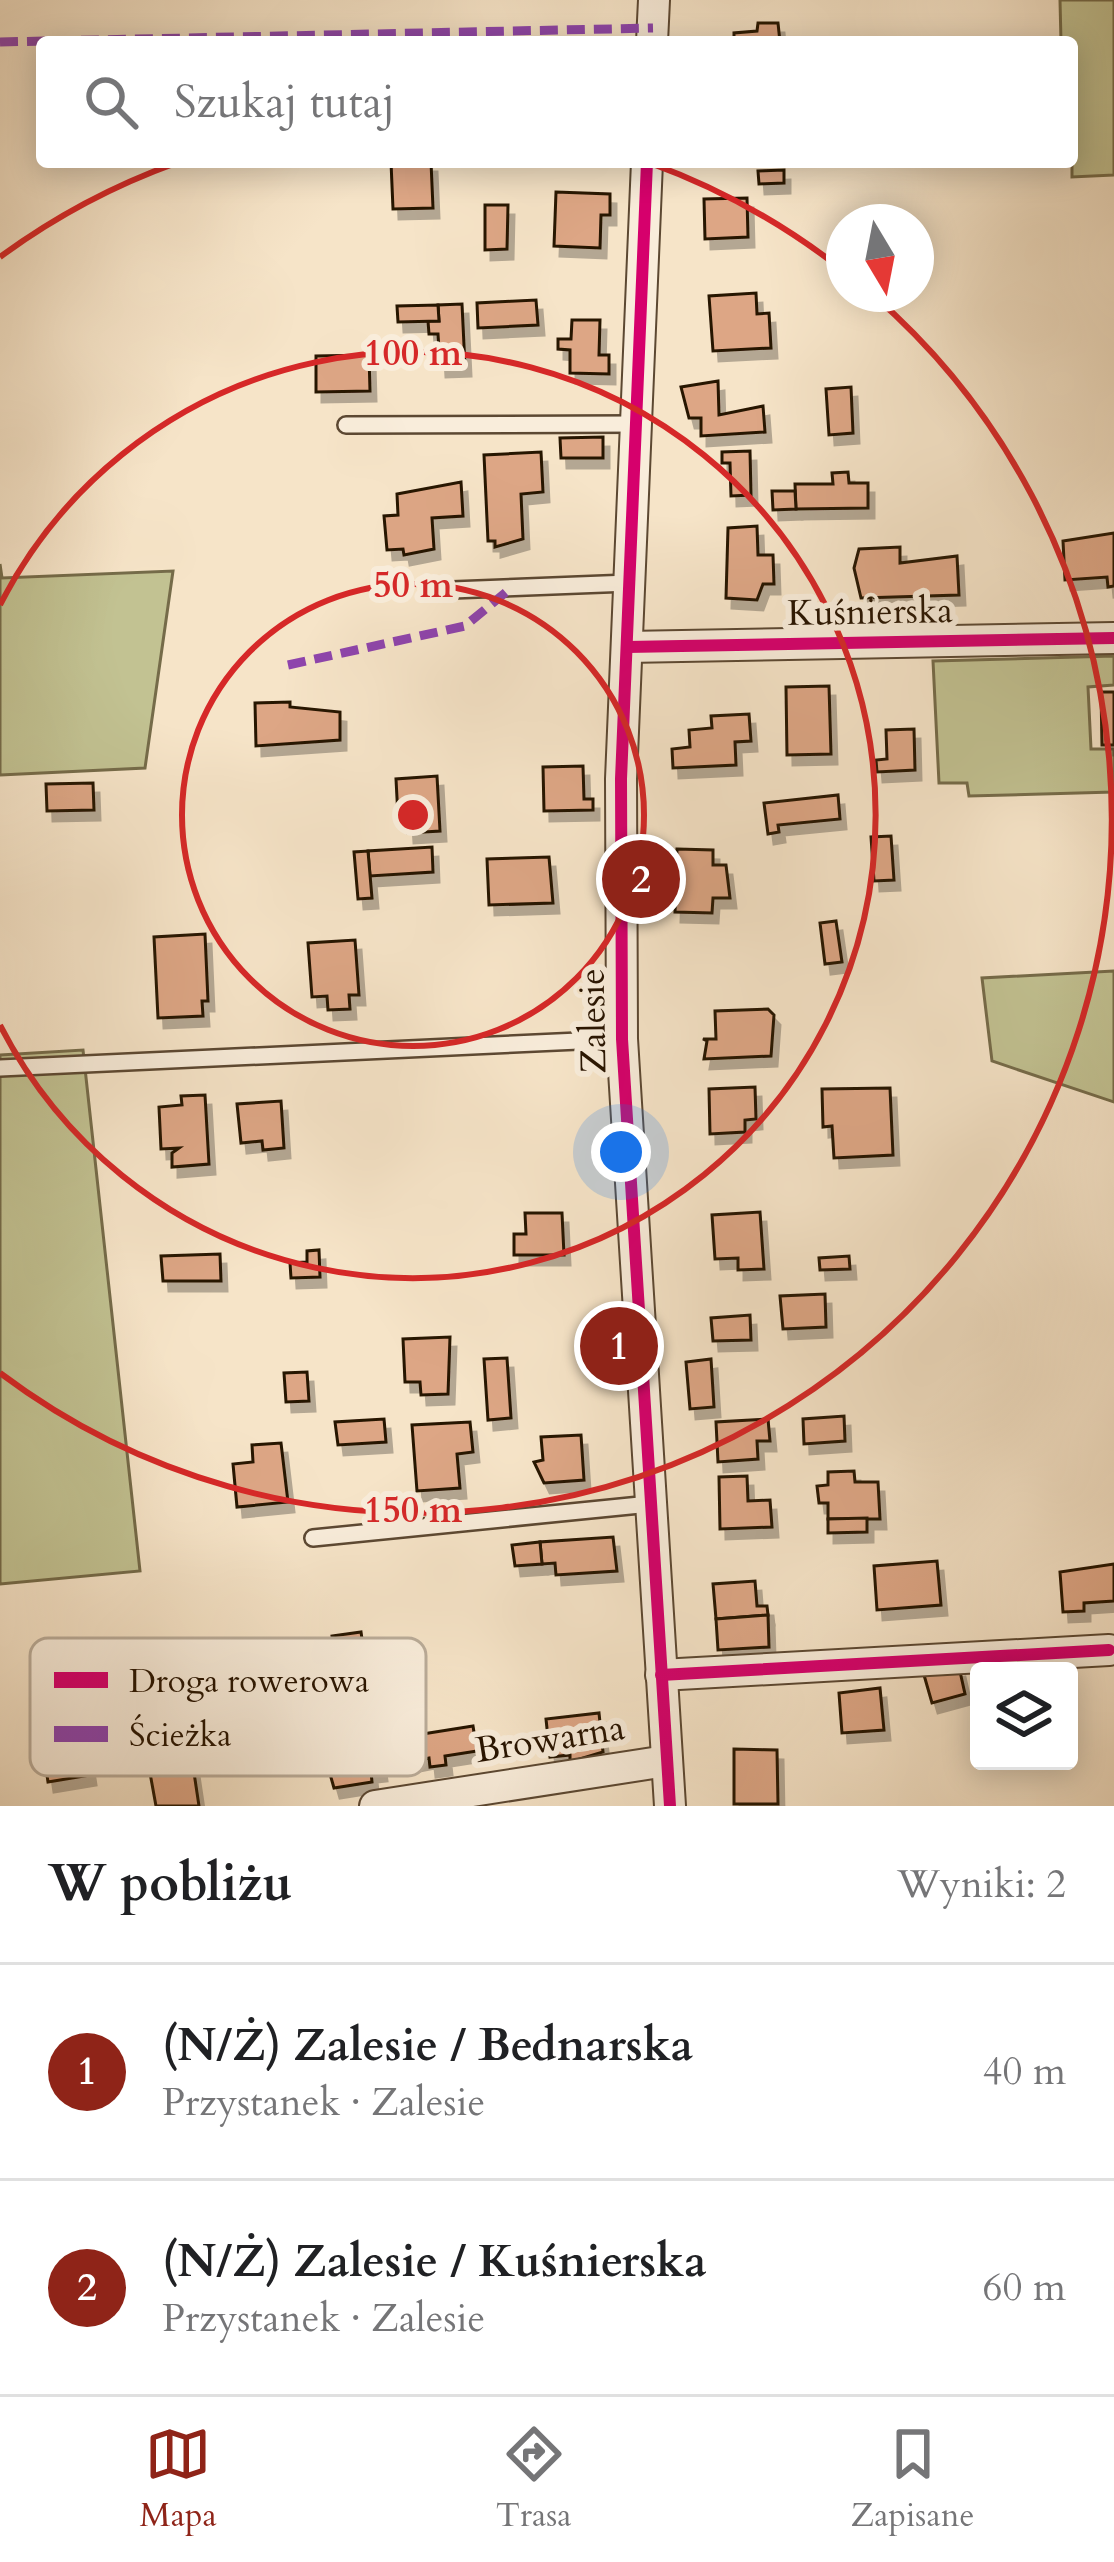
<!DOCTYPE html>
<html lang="pl">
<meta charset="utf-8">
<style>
body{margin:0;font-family:Cardo,serif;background:#f6f6f6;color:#202124}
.controls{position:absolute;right:36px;bottom:36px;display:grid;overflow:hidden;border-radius:12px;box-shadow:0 6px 30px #0003}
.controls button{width:108px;height:108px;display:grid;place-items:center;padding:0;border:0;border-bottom:3px solid #e0e0e0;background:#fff;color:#202124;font:60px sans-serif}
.compass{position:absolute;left:826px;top:204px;width:108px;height:108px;border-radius:50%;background:#fff;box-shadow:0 6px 30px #0003;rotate:170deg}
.you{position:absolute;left:621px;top:1152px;width:42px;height:42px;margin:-30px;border:9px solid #fff;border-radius:50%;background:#1a73e8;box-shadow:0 0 0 18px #1a73e833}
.badge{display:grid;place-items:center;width:78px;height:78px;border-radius:50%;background:#8f2418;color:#fff;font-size:39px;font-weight:700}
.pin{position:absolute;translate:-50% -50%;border:6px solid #fff;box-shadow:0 3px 12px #0006}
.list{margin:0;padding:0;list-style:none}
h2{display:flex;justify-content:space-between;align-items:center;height:156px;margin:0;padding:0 48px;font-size:51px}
h2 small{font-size:39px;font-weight:400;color:#757577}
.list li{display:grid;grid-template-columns:78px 1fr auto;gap:36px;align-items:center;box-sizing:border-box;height:216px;padding:0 48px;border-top:3px solid #e0e0e0}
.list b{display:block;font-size:45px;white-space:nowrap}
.list p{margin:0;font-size:39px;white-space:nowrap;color:#757577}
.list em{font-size:39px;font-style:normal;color:#757577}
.icon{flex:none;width:66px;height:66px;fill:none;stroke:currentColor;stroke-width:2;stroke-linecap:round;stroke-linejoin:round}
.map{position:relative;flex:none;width:1114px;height:1806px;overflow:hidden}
.search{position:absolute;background:#fff;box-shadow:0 6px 30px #0003;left:36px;right:36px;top:36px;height:132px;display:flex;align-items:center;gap:30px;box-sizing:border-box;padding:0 42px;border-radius:12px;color:#757577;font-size:45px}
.sheet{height:588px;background:#fff}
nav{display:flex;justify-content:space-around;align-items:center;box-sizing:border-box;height:168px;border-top:3px solid #e0e0e0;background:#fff;font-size:33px;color:#757577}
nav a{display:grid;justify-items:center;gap:6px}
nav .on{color:#8f2418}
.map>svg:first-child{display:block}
.green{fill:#c2c292;stroke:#756b49;stroke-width:3}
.building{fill:#dda685;stroke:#281400;stroke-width:3;filter:url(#shadow)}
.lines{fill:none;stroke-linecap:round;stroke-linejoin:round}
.lane-casing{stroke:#5c4832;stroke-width:20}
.street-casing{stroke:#5c4832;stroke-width:34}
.lane{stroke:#f9eddb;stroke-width:15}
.street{stroke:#f9eddb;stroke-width:30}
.quiet{stroke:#8e44ad;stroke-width:9;stroke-dasharray:18 9;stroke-linecap:butt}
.cycleway-casing{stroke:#f9eddb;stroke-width:20}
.cycleway{stroke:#d6006c;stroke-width:12}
.ring{fill:none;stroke:#d62828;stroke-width:6}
.labels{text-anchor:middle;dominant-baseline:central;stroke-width:12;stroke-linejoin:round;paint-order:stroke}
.street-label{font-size:36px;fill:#281400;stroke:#f9eddb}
.key{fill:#f9eddb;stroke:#baac99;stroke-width:3}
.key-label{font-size:33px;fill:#281400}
.centre{fill:#d62828;stroke:#f9eddb;stroke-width:6}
.ring-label{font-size:36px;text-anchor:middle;font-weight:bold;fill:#d62828;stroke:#f9eddb;stroke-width:12;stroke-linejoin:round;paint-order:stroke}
</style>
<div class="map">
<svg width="1114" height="1806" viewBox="0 0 1114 1806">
<defs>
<filter id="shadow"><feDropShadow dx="6" dy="10" stdDeviation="0" flood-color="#0004"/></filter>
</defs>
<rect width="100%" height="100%" fill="#f6e4c8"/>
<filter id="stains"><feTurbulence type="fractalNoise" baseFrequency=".00167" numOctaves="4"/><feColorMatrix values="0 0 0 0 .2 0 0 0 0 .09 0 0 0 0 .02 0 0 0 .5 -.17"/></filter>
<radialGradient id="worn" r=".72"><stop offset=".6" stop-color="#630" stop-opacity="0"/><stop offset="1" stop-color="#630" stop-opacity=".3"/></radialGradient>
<g class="green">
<path d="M1060 0H1114V175L1072 177V42H1061Z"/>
<path d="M0 564 2 578 173 571 145 768 0 775Z"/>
<path d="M1114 656V685L1088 687 1091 749H1114V792L969 796 967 783H939L933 661Z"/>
<path d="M1114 971V1102L992 1061 982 978Z"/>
<path d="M83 1050 140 1571 0 1584V1055Z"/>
</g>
<g class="building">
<path d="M758 23H778L780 42H734V33L757 31Z"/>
<path d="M391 162H431L433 208 393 209Z"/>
<path d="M784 170V183L759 184 758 171Z"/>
<path d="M556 192 610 194V215H601L600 248 554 246Z"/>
<path d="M747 198 748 237 705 239 704 199Z"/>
<path d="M485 205H508L507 249 485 250Z"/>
<path d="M756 293 757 314 769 313 771 348 713 351 709 296Z"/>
<path d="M536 300 538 325 478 328 477 303Z"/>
<path d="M462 304 465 366 440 367 438 334H429L428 321H439L438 305Z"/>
<path d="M438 305 439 321 398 322 397 306Z"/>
<path d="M572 320H600L599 355H609V374L570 373V350L558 349V339H571Z"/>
<path d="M369 355 370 391 316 392V356Z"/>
<path d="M718 381 719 415 763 406 765 432 701 436V418H689L681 387Z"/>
<path d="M851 387 853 433 829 435 826 389Z"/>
<path d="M603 437V458H561L560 438Z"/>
<path d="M750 451 751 495 731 496 730 463H722V452Z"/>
<path d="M541 452 543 492 521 494 523 539 495 547V541H488L484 455Z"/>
<path d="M848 472 849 483H868V508L796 509 795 484H833L832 473Z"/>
<path d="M461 482 463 516 432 518 434 549 404 555 403 549 387 550 384 516 398 515 397 494Z"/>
<path d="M772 491H795L796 509 773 510Z"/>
<path d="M757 526 758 555H773L774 584H763L757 600 726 598 728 528Z"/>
<path d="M1114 533V586L1108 587 1107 577 1065 580 1063 541Z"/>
<path d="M900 547V563L957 556 959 595 861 598 854 568 859 549Z"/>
<path d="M829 686 831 754 787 755 786 687Z"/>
<path d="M1101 692H1114V745H1102Z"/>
<path d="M290 702V707L340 712V740L256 746 255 703Z"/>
<path d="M749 714 751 741 735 742 736 765 673 768 672 749 690 747 689 730 712 728 711 716Z"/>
<path d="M914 729 915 770 877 772 876 760 887 759 886 730Z"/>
<path d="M583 766 584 799H593V810L544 811 543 767Z"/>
<path d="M437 776 440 831 408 833 407 817H398L396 779Z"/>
<path d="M93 783 94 810 47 811 46 784Z"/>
<path d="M838 795 840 819 778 825 779 832 768 834 764 803Z"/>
<path d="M891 836 894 880 874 881 871 837Z"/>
<path d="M432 847 433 872 370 876 368 851Z"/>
<path d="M677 849 713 850V865H726L730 898H713L712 913 675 912Z"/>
<path d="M368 851 372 898 358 899 354 852Z"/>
<path d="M549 857 553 903 489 905 487 859Z"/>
<path d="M836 921 842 962 825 964 820 923Z"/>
<path d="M205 934 208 1001H202L203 1016 158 1018 154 937Z"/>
<path d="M355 940 359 995H349L350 1009 328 1010 327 996 312 997 308 943Z"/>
<path d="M768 1009 774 1015 771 1056 704 1059 707 1041 703 1039H716L715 1011Z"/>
<path d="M755 1087 756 1119 745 1120V1132L710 1134 709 1089Z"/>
<path d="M890 1088 893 1155 834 1158 832 1126 823 1127 822 1089Z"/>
<path d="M205 1095 209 1164 172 1167V1153L179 1148 161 1149 159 1107 182 1105 181 1096Z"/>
<path d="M281 1101 284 1148 263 1150 262 1141 241 1143 237 1104Z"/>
<path d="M760 1212 764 1269 738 1270V1258L715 1259 712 1215Z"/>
<path d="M525 1213H562L564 1255H514V1234H526Z"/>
<path d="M319 1250 320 1277 291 1278 290 1263 307 1262V1251Z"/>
<path d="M220 1254 221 1281H163L161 1256Z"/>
<path d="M849 1256 850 1269 820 1270 819 1258Z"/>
<path d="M825 1294 826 1327 783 1329 780 1296Z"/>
<path d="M750 1315 751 1340 713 1341 711 1318Z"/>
<path d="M450 1337 448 1394 421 1395 420 1382H405L403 1339Z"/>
<path d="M507 1358 511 1418 488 1420 484 1359Z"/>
<path d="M711 1359 714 1407 690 1409 686 1362Z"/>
<path d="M307 1372 309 1401 286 1402 284 1373Z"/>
<path d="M844 1416 845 1441 804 1444 803 1419Z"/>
<path d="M384 1419 386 1442 338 1445 335 1422Z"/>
<path d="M768 1419 770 1441H757L758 1459 718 1462 716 1422Z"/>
<path d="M470 1422 473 1452 457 1454 460 1488 417 1491 412 1425Z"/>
<path d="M581 1435 584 1480 544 1483 534 1462 543 1460 541 1437Z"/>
<path d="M281 1443 288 1502 237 1507 233 1464 253 1462 252 1445Z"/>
<path d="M854 1471 855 1482H878L880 1519H828V1503H819L817 1486 828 1485V1472Z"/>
<path d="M747 1476 748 1501 770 1500 772 1527 720 1529 719 1477Z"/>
<path d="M867 1518V1532L828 1533V1519Z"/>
<path d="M613 1537 617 1571 556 1575 555 1563 542 1564 540 1542Z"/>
<path d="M540 1542 542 1564 515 1566 512 1545Z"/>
<path d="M937 1561 941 1605 877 1610 874 1566Z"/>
<path d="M1114 1564V1601L1084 1603V1611L1063 1612 1060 1572Z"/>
<path d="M755 1581 757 1606H767L768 1615 716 1619 713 1584Z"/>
<path d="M768 1615 769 1647 718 1650 716 1619Z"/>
<path d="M361 1632 367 1674 343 1677 346 1696H339L332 1636Z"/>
<path d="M959 1667 965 1694 932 1703 924 1675Z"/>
<path d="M880 1688 884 1730 842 1733 839 1693Z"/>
<path d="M599 1713 603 1752 570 1762V1755L550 1757 546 1719Z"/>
<path d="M473 1726 477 1751 445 1756 446 1765 430 1767 429 1758 414 1761 410 1736Z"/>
<path d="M347 1742 349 1753 368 1750 370 1759 379 1757 381 1771 371 1772 372 1782 334 1788 322 1746Z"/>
<path d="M734 1749 777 1750 778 1804H734Z"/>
<path d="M87 1756 90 1775 48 1782 45 1762Z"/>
<path d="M193 1766 199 1806H156L150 1773Z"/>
</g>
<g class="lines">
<defs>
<g id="lane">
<path d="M346 425 635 424"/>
<path d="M452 590 629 583"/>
<path d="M0 1068 622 1039"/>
<path d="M313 1538 650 1504"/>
</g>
<g id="street">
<path d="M652 42 654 0"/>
<path d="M647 162 621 779 622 1039 670 1806"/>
<path d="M627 647 1114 638"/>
<path d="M661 1675 1109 1650"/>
<path d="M375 1806 666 1761"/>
</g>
</defs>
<use href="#lane" class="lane-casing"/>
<use href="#street" class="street-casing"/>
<use href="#lane" class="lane"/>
<use href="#street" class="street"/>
<g class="quiet">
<path d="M0 42 653 28"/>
<path d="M288 665 465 626 511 588"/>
</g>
<defs>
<g id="cycleway">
<path d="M647 162 621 779 622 1039 670 1806"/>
<path d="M627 647 1114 638"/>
<path d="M661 1675 1109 1650"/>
</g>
</defs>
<use href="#cycleway" class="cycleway-casing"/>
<use href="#cycleway" class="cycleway"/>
</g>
<g class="ring">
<circle cx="413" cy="815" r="231"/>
<path d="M0 605A463 463 0 1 1 0 1025"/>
<path d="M0 257A694 694 0 0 1 176 163M650 163A694 694 0 0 1 840 268M873 295A694 694 0 0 1 0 1373"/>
</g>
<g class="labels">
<g class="street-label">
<text transform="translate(870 612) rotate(-1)">Kuśnierska</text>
<text transform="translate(593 1021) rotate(-91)">Zalesie</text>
<text transform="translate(550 1739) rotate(-9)">Browarna</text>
</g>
</g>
<rect x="30" y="1638" width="396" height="138" rx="18" class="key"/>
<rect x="54" y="1672" width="54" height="16" fill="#d6006c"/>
<rect x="54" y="1726" width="54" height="16" fill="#8e44ad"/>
<g class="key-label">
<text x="129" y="1692">Droga rowerowa</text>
<text x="129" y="1746">Ścieżka</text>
</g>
<circle cx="413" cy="815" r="18" class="centre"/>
<g class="ring-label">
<text x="413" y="365">100 m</text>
<text x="413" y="597">50 m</text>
<text x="413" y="1522">150 m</text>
</g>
<rect width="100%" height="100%" filter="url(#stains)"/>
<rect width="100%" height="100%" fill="url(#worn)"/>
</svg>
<div class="controls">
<button><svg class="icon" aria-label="layers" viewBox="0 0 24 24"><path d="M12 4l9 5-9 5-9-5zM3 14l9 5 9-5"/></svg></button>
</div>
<svg class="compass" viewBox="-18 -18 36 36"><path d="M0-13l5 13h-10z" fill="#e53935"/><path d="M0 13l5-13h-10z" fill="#757577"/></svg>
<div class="you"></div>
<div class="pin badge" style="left:619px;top:1346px">1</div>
<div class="pin badge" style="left:641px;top:879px">2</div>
<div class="search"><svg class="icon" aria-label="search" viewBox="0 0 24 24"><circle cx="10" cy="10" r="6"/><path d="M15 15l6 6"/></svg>Szukaj tutaj</div>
</div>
<section class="sheet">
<h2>W pobliżu<small>Wyniki: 2</small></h2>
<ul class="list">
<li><span class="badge">1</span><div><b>(N/Ż) Zalesie / Bednarska</b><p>Przystanek · Zalesie</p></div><em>40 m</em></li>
<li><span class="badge">2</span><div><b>(N/Ż) Zalesie / Kuśnierska</b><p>Przystanek · Zalesie</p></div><em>60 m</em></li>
</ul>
</section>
<nav>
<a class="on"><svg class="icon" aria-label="map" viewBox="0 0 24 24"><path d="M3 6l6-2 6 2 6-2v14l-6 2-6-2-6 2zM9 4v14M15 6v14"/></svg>Mapa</a>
<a><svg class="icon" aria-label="directions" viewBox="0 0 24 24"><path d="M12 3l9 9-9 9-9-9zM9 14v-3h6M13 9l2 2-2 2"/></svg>Trasa</a>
<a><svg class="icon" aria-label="saved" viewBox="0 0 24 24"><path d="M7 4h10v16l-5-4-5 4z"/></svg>Zapisane</a>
</nav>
